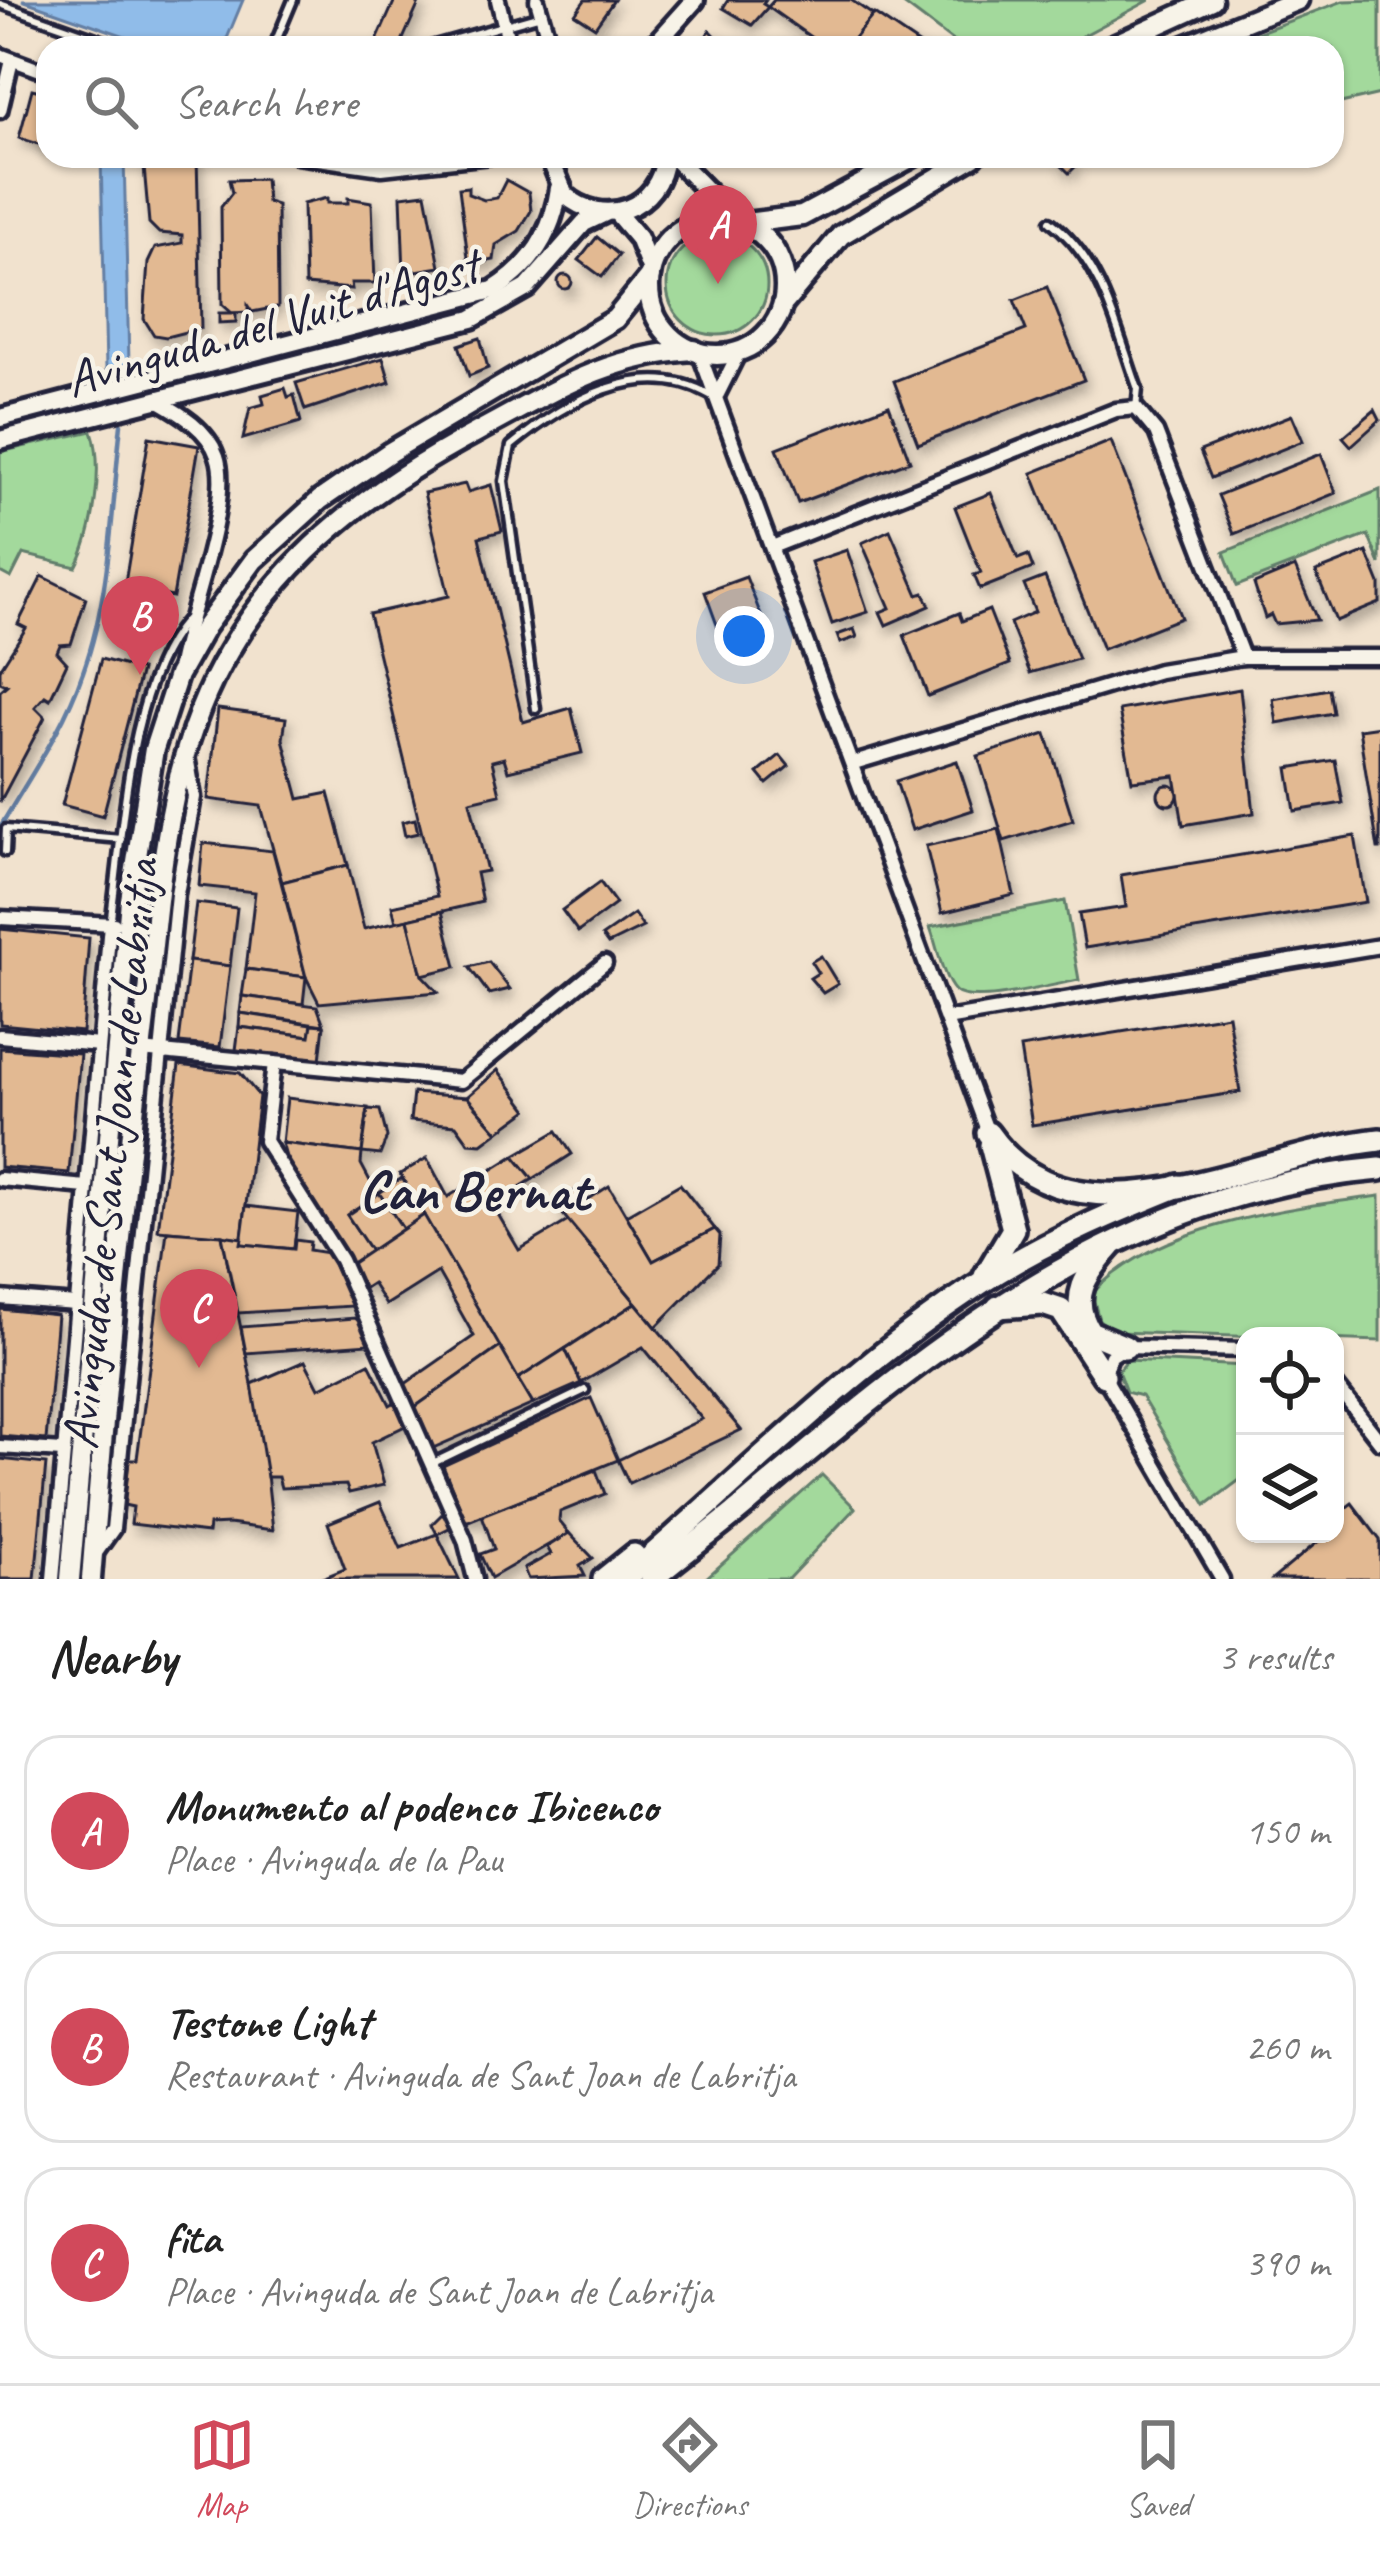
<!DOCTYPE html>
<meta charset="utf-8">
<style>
body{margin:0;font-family:Caveat,sans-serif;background:#f2f2f2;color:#222}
.controls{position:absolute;right:36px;bottom:36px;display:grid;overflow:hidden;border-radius:24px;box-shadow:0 3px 9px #0004}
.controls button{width:108px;height:108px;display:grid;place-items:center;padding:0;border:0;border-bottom:3px solid #e0e0e0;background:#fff;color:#222;font:60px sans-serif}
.you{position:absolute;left:744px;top:636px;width:42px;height:42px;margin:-30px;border:9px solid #fff;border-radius:50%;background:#1a73e8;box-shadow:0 0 0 18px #1a73e833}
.badge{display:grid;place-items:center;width:78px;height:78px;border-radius:50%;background:#d1495b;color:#fff;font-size:39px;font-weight:700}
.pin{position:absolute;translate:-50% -99px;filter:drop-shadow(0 3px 6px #0008)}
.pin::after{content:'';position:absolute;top:63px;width:42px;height:36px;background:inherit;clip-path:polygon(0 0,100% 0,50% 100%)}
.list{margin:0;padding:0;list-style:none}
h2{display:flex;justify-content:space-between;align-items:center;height:156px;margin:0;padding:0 48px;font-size:51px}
h2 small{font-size:39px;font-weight:400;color:#767676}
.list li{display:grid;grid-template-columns:78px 1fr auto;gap:36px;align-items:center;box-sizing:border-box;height:192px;margin:0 24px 24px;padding:0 24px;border:3px solid #e0e0e0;border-radius:36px}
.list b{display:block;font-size:45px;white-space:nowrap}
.list p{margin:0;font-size:39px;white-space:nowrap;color:#767676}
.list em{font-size:39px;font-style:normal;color:#767676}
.icon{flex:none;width:66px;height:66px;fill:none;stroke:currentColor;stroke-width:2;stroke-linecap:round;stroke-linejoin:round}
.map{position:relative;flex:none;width:1380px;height:1579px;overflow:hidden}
.search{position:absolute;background:#fff;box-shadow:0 3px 9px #0004;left:36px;right:36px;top:36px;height:132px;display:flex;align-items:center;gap:30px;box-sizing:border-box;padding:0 42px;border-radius:36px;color:#767676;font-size:45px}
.sheet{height:804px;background:#fff}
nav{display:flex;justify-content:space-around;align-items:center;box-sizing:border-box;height:168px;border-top:3px solid #e0e0e0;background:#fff;font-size:33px;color:#767676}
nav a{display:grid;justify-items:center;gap:6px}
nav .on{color:#d1495b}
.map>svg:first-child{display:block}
.green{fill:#a3d99c;stroke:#627e6c;stroke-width:3}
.water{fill:#90bce9;stroke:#647ea3;stroke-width:3}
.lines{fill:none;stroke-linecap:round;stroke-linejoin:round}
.stream{stroke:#647ea3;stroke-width:4.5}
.building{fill:#e2b992;stroke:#22223b;stroke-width:3;filter:url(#shadow)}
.service-casing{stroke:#22223b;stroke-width:15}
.minor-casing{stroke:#22223b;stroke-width:21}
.tertiary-casing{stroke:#22223b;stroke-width:26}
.secondary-casing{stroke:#22223b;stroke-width:27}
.trunk-casing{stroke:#22223b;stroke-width:30}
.service{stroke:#f7f3e8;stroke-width:6}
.minor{stroke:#f7f3e8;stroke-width:12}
.tertiary{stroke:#f7f3e8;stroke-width:16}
.secondary{stroke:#f7f3e8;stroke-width:18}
.trunk{stroke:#f7f3e8;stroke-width:21}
.labels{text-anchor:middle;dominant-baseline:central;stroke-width:9;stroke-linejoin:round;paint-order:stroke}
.street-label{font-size:51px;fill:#22223b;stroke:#f7f3e8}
.quarter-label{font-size:57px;font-weight:bold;fill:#22223b;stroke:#f7f3e8}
</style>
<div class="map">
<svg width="1380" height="1579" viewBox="0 0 1380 1579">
<defs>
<filter id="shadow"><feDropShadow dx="4" dy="7" stdDeviation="6" flood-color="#0004"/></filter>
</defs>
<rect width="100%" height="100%" fill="#f1e2ce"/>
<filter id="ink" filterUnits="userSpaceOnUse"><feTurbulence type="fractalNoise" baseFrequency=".00833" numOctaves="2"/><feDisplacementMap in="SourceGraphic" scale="24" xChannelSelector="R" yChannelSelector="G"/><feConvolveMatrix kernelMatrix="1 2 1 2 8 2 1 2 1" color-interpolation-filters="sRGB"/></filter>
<g filter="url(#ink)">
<g class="green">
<path d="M898 0H1150L1060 48H962Z"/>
<path d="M1380 0V94L1332 105V48H1217L1343 1Z"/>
<circle cx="717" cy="285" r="50"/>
<path d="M92 431C104 466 94 534 76 567L23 554 11 578 0 572V452Z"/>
<path d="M1380 490V564L1368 535 1237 586 1224 552Z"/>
<path d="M1065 901 1079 980C1055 984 970 1007 955 991 942 977 937 945 930 927Z"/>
<path d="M1380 1196V1341L1117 1332 1099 1320 1092 1294C1153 1225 1292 1207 1380 1196Z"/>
<path d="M1127 1360 1245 1366V1476L1206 1505 1141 1396 1126 1392 1118 1371Z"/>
<path d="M822 1475 855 1508 788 1579H705Z"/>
</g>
<g class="water">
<path d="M22 0H243L223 48H159Z"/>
<path d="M101 156H124L129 364 106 369Z"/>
</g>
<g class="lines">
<path class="stream" d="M0 827C30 776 64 728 83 672 111 594 112 505 121 424"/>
</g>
<g class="building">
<path d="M395 0 420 1 399 48H382L375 45Z"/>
<path d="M585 0H614L595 27 575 14Z"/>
<path d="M728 0H766L763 4 768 7 752 25 723 8Z"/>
<path d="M774 0H851L873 15 846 48H826L768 7Z"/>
<path d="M874 14 920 45 846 48Z"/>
<path d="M710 30 725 46 724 48H699Z"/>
<path d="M32 89 48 93V147L19 138Z"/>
<path d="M143 156H197L201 328 166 337 154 335 144 319 148 263 155 248 182 243V235L159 233 149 223Z"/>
<path d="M1065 156 1075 167 1069 173 1058 162Z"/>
<path d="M265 179 267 202 277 205 278 307 252 312 248 306V312L232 313 222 304 221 207 232 193 229 180Z"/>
<path d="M506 180 529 193 531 211 519 231 496 245 494 260 469 265 459 188 468 187V194L484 200 497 198Z"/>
<path d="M426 193 440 267 404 273 401 196Z"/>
<path d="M327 198V203H348V198L372 202 375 283H351L352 289 305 285 303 204Z"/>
<path d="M597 237 619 255 602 277 579 260Z"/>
<circle cx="565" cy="282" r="7"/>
<path d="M1047 287 1084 380 918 444 894 381 1026 330 1014 300Z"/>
<path d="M219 313H236V322L219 323Z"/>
<path d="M480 338 488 368 469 376 459 345Z"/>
<path d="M383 358 390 382 305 410 296 383Z"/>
<path d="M285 388 288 397 294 395 301 422 243 439 250 408 264 404 262 395Z"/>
<path d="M889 405 910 461 798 503 777 448Z"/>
<path d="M1375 410 1380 420 1351 446 1343 437Z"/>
<path d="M1292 415 1303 441 1211 478 1200 451Z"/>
<path d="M149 437 199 446 173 597 124 589Z"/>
<path d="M1111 441 1181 618 1103 649 1032 473Z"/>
<path d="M1321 454 1336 493 1234 534 1218 495Z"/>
<path d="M465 484 468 492 491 485 502 531 479 537 523 722 571 708 582 753 508 771 504 758 492 761 500 794 470 801 487 871 476 873 482 902 396 922 392 906 437 896 369 614 449 596 424 493Z"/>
<path d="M991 493 1018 559 1028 555 1033 568 980 589 974 575 981 573 955 507Z"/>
<path d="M890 530 918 595 924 593 930 606 886 625 880 612 890 608 862 543Z"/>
<path d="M847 550 868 612 832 624 811 562Z"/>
<path d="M1367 552 1380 584V603L1336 621 1316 572Z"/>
<path d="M1295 567 1317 620 1275 624 1271 615 1265 618 1254 584Z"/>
<path d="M42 576 86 598 71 644 60 645 57 652 67 663 50 699 45 696 35 707 45 717 0 802V691L7 685 0 682V669L26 628 18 624Z"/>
<path d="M746 577 762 618 720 633 705 592Z"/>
<path d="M1045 577 1078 659 1030 673 1010 623 1035 612 1024 585Z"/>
<path d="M989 610 1010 664 928 696 904 635 959 613 962 621Z"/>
<path d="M854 629 857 637 840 643 837 635Z"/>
<path d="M101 659 141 670 103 816 62 805Z"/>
<path d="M1240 689 1254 813 1183 825 1175 776 1132 781 1119 710Z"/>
<path d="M1329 689 1333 713 1277 723 1273 699Z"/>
<path d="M218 709 286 718 283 739 299 799 329 793 348 865 282 882 261 806 208 799Z"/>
<path d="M1380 726V849H1378L1359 729Z"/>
<path d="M1046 734 1073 820 1004 841 978 756Z"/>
<path d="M780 755 789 766 767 784 758 773Z"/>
<path d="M1335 760 1343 803 1295 811 1288 768Z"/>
<path d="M957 761 973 810 912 830 896 781Z"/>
<circle cx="1168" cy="795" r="10"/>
<path d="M415 819 418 833 405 836 402 822Z"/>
<path d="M999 829 1014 895 942 913 926 846Z"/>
<path d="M1355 836 1366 902 1085 948 1079 914 1126 907 1121 875Z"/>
<path d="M203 843 273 851 306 977 246 969 255 892 199 886Z"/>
<path d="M348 865 364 929 408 919 422 975 438 992 319 1003 306 977 282 882Z"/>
<path d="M600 882 616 904 578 932 562 910Z"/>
<path d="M196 903 237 908 230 966 189 961Z"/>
<path d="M442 911 456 967 422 975 408 919Z"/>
<path d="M634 914 643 927 608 944 602 936Z"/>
<path d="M0 929 89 938 82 1032 0 1024Z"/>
<path d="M821 956 838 984 823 993 810 978 818 973 811 962Z"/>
<path d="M189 961 230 966 220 1047 179 1043Z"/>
<path d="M489 962 510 989 489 994 469 967Z"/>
<path d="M246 969 306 977 303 1004 242 996Z"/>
<path d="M242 996 317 1006 324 1025 240 1013Z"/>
<path d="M240 1013 312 1024 310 1036 239 1027Z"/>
<path d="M1228 1015 1240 1092 1032 1125 1020 1048Z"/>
<path d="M312 1024 324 1025 320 1060 236 1050 239 1027 310 1036Z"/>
<path d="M0 1048 80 1054 69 1173 0 1167Z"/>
<path d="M179 1065 240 1073 259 1096 242 1238 158 1230Z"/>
<path d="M498 1070 528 1110 498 1132 467 1097Z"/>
<path d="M413 1093 467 1097 498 1132 482 1144 469 1143 456 1125 410 1121Z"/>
<path d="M287 1098 368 1108 362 1153 282 1143Z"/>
<path d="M368 1109 380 1110 387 1137 380 1155 362 1153Z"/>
<path d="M557 1131 572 1154 533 1179 514 1156Z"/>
<path d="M282 1143 362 1153 361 1164 377 1194 347 1215 371 1251 351 1264 291 1175Z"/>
<path d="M514 1156 533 1179 492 1204 519 1250 568 1221 636 1303 518 1379 400 1174 427 1158 448 1197Z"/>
<path d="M402 1178 424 1215 403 1229 379 1193Z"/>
<path d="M680 1184 715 1229 653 1261 626 1215Z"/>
<path d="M609 1186 653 1261 715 1229 720 1235 718 1264 656 1327 556 1206 577 1189 584 1202Z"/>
<path d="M379 1193 403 1229 371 1251 347 1215Z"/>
<path d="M246 1206 298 1212 294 1249 241 1244Z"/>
<path d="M424 1215 500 1347 415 1407 405 1384 474 1336 438 1272 386 1305 372 1283 363 1289 351 1264Z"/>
<path d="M167 1231 222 1235 263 1438 273 1530 229 1524 209 1525 208 1533 131 1524 133 1507 124 1505 129 1459H137Z"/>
<path d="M222 1235 242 1238 241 1244 294 1249 295 1240 310 1242 309 1250 328 1253 353 1306 238 1313Z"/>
<path d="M636 1303 741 1430 629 1483 618 1460 702 1419 643 1347 581 1383 565 1349Z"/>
<path d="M0 1309 57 1315 46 1440 0 1436Z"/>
<path d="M355 1318 363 1324 369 1344 246 1353 241 1327Z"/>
<path d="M500 1347 533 1404 433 1448 415 1407Z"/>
<path d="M565 1349 581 1383 533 1404 518 1379Z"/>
<path d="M305 1361 319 1388 369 1363 390 1405 397 1401 407 1425 372 1442 384 1485 349 1493 346 1485 281 1488 278 1477H267L252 1384Z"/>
<path d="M591 1398 618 1460 466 1522 443 1466Z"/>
<path d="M0 1459 46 1464 35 1579H0Z"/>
<path d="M596 1470 605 1494 560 1512 559 1521 569 1533 491 1578 480 1554 494 1549 482 1515Z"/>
<path d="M380 1502 401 1548 437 1534 459 1579H320L345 1569 328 1523Z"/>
<path d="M1352 1503 1380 1540V1579H1273L1327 1534H1335V1516Z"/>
<path d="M444 1512 451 1527 437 1534 432 1524Z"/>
<path d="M569 1533 593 1558 580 1566 585 1576 528 1579 524 1569 551 1554 547 1547Z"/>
</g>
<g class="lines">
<defs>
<g id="service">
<path d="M0 4 125 48"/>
<path d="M431 46 541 15"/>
<path d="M273 48 293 0"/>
<path d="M1050 221C1103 261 1116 328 1138 389L1136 408"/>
<path d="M536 709 504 481 511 446C564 402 642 356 710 395"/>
<path d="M5 852 6 829 121 839"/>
<path d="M110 924C123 836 127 687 186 620"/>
<path d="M431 1464 585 1390"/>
</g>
<g id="minor">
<path d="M498 0 510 48"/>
<path d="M537 0 551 48"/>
<path d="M0 55 48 73"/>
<path d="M0 111 12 60"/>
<path d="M297 156 382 168 490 156"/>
<path d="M699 352 988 1133"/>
<path d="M718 394 740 350"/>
<path d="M157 400C180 413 208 429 217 456 233 501 188 615 179 666"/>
<path d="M772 547 1116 410 1136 408 1156 432 1243 657"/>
<path d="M854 763 1159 671 1243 657H1380"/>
<path d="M0 918 114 924"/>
<path d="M946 1019 1380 946"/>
<path d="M116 1034 141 1050 461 1081 605 963"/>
<path d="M0 1036 99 1045"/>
<path d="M274 1063 265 1141 341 1260 465 1540 475 1579"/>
<path d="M0 1179 86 1187"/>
<path d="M0 1298 76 1304"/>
<path d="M1335 1384 1380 1442"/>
<path d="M0 1447 62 1451"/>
<path d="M96 1553 113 1529 177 894 194 797 187 756"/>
<path d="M53 1579 110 924"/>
<path d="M1222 1579 1104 1376 1111 1356 1125 1347 1245 1350"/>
</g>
<g id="tertiary">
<path d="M652 48 695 0"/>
<path d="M549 156 565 195C604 229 660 209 665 156"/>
<path d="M673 156 737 222"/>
<path d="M616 212 638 238 651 271"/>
<path d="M0 418 493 290C531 267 553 232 559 188"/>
<path d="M0 440 472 319 527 288 584 223 605 213"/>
</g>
<g id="secondary">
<path d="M1107 48 1212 0"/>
<path d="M1180 48 1298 0"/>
<circle cx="717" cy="287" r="68"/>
<path d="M746 223 802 216 914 156"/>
<path d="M785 302 841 235 974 156"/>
<path d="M70 1579 130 900 154 749 178 675 205 627 254 560 320 500 390 452 615 319 650 276"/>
<path d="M91 1579C106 1389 123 1199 146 1010 160 891 165 757 229 651 288 550 376 486 477 432 554 391 605 356 694 350"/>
</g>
<g id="trunk">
<path d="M988 1133C1076 1260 1257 1152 1380 1140"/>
<path d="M1111 1246C1086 1274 1068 1297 1090 1332L1125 1347"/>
<path d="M985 1276 1013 1229 991 1145"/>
<path d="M998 1307 1043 1304 1061 1310 1104 1376"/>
<path d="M604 1579 634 1555"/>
<path d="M625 1579C747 1475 861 1356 998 1272 1056 1237 1117 1211 1179 1186"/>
<path d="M652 1579C685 1551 720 1527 752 1499 940 1339 1123 1191 1380 1169"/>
</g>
</defs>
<use href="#service" class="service-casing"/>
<use href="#minor" class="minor-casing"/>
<use href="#tertiary" class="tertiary-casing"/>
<use href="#secondary" class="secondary-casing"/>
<use href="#trunk" class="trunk-casing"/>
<use href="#service" class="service"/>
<use href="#minor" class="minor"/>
<use href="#tertiary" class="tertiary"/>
<use href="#secondary" class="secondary"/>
<use href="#trunk" class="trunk"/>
</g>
</g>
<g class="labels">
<g class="street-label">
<text transform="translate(272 322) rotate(-16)">Avinguda del Vuit d'Agost</text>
<text transform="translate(110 1154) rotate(-84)">Avinguda de Sant Joan de Labritja</text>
</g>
<g class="quarter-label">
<text x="474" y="1191">Can Bernat</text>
</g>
</g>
</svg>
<div class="controls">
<button><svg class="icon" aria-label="locate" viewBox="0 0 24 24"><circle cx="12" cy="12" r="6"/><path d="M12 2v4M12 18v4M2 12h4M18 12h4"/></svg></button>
<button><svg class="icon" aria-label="layers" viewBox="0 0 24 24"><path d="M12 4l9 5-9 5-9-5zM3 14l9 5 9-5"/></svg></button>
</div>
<div class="you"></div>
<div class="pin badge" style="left:718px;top:284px">A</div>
<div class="pin badge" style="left:140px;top:675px">B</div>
<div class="pin badge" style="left:199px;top:1368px">C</div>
<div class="search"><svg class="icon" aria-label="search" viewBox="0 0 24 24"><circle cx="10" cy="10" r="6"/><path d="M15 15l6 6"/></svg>Search here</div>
</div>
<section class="sheet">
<h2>Nearby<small>3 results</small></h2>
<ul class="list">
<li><span class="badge">A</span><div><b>Monumento al podenco Ibicenco</b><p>Place · Avinguda de la Pau</p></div><em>150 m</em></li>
<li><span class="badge">B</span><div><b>Testone Light</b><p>Restaurant · Avinguda de Sant Joan de Labritja</p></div><em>260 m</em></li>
<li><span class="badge">C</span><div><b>fita</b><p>Place · Avinguda de Sant Joan de Labritja</p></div><em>390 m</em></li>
</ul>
</section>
<nav>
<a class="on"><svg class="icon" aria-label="map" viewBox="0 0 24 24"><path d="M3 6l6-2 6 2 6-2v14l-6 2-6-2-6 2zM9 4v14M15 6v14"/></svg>Map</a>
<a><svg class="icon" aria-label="directions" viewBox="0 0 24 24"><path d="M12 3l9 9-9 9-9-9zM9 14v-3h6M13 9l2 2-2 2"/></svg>Directions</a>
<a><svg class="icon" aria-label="saved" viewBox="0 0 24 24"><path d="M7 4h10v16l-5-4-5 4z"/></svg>Saved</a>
</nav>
